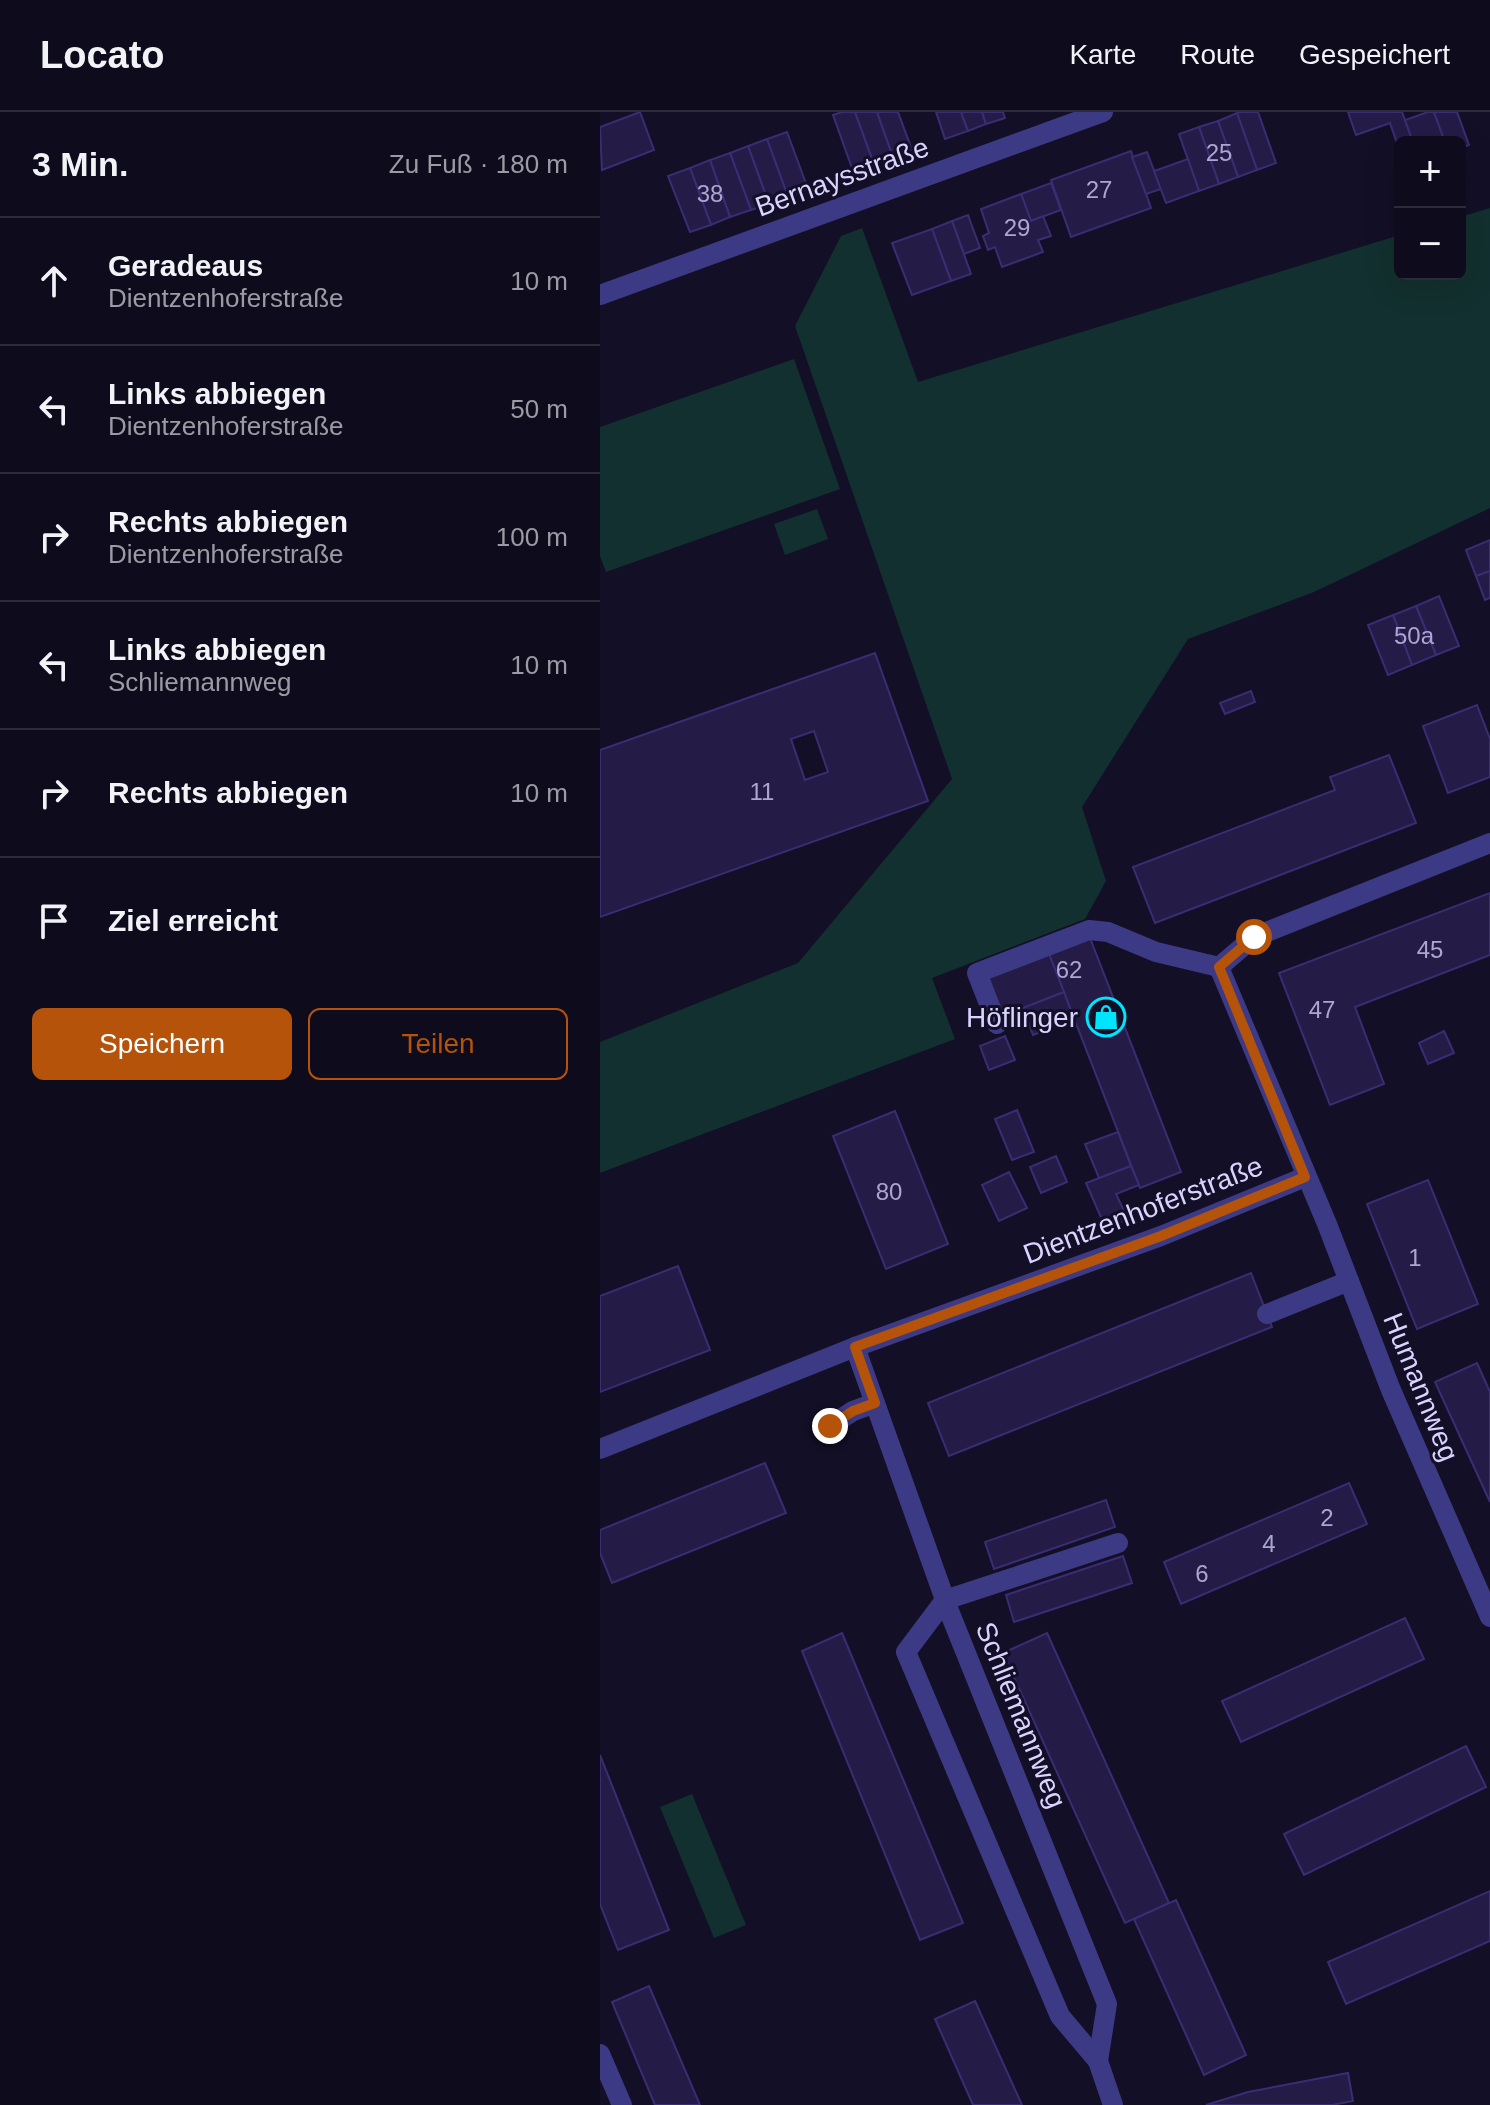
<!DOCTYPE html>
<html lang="de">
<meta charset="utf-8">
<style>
body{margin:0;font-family:Helvetica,sans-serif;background:#1c1929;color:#f1f3f6}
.controls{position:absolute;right:24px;top:24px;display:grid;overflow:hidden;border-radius:12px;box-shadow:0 8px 32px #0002}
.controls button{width:72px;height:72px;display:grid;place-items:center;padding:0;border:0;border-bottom:2px solid #2e2b3b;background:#0e0b1c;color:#f1f3f6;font:40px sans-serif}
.stop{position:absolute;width:24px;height:24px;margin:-18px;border:6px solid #b45309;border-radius:50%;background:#fff}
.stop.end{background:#b45309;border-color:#fff;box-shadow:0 2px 8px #0008}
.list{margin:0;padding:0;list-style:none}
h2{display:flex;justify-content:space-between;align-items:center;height:104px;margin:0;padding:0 32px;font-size:34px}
h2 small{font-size:26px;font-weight:400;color:#9b9ba3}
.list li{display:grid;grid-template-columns:52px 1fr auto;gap:24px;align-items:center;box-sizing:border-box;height:128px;padding:0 32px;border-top:2px solid #2e2b3b}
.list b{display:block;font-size:30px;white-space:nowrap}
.list p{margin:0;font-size:26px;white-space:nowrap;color:#9b9ba3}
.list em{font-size:26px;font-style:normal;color:#9b9ba3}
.actions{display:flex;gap:16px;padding:24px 32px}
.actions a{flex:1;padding:18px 0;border:2px solid #b45309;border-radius:12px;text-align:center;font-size:28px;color:#b45309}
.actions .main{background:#b45309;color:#fff}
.icon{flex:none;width:44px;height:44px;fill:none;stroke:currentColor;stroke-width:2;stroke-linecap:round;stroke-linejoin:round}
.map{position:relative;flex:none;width:890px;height:1993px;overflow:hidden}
header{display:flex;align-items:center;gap:48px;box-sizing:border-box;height:112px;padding:0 40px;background:#0e0b1c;border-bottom:2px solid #2e2b3b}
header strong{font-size:38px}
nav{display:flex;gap:44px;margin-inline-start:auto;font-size:28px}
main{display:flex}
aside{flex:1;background:#0e0b1c}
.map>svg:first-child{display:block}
.green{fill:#12302f}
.building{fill:#241b47;stroke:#3b2d73;stroke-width:2;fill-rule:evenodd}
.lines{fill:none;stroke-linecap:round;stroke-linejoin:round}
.minor{stroke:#3d3a85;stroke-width:20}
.route{stroke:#b45309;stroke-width:10}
.labels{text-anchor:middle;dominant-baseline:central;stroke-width:6;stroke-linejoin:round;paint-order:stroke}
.number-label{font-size:24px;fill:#aca6d1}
.street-label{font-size:28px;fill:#d9d4ff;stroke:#130f26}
.poi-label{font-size:28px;fill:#d9d4ff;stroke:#130f26;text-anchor:end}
</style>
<header>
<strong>Locato</strong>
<nav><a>Karte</a><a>Route</a><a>Gespeichert</a></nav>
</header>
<main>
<aside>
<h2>3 Min.<small>Zu Fuß · 180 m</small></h2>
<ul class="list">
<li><svg class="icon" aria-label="ahead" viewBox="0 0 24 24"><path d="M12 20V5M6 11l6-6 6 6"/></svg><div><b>Geradeaus</b><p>Dientzenhoferstraße</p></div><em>10 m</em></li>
<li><svg class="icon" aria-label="left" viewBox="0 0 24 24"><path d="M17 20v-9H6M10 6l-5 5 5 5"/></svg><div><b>Links abbiegen</b><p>Dientzenhoferstraße</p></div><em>50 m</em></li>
<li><svg class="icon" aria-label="right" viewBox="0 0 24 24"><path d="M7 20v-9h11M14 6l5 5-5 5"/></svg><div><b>Rechts abbiegen</b><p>Dientzenhoferstraße</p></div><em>100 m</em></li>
<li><svg class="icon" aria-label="left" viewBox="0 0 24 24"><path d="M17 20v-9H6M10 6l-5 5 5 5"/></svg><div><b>Links abbiegen</b><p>Schliemannweg</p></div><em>10 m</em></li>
<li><svg class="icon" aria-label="right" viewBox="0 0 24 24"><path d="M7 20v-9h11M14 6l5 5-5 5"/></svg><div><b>Rechts abbiegen</b></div><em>10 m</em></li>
<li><svg class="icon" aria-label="arrive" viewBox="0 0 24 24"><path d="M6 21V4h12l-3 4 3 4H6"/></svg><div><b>Ziel erreicht</b></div></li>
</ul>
<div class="actions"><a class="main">Speichern</a><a>Teilen</a></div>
</aside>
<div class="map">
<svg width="890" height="1993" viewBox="0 0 890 1993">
<rect width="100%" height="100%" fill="#130f26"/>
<g class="green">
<path d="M890 96V396L714 480 588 527 482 695 506 769 485 807 332 866 355 927 0 1061V930L198 851 352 667 195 214 241 124 262 116 318 270 800 123V162H860V105Z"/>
<path d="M194 247 240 377 6 460 0 444V315Z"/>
<path d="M217 397 228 427 185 443 174 412Z"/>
<path d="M92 1682 146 1813 114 1826 60 1695Z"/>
</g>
<g class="building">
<path d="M40 0 54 38 2 58 0 15Z"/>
<path d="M242 0H255L274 52 253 59 233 3Z"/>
<path d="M255 0H277L293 45 274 52Z"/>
<path d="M277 0H298L312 38 293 45Z"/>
<path d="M336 0H361L368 19 345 27Z"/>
<path d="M361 0H382L386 12 368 19Z"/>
<path d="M382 0H403L405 6 386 12Z"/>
<path d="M641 0H658L676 51 657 58 637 1Z"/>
<path d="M748 0H802L813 30H800V40L790 11 756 23Z"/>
<path d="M828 0H834L845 30H813L805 8Z"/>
<path d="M834 0H857L869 33 860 36V30H845Z"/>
<path d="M637 1 657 58 638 65 618 9Z"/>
<path d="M618 9 638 65 619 72 599 15Z"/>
<path d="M599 15 619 72 599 79 579 22Z"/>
<path d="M187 20 208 77 188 85 167 27Z"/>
<path d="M167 27 188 85 169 92 148 34Z"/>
<path d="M148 34 169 92 151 98 130 41Z"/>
<path d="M531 39 551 96 471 125 451 68Z"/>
<path d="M547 40 561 77 546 82 532 45Z"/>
<path d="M130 41 151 98 130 105 110 48Z"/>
<path d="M588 47 599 79 566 91 554 59Z"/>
<path d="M110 48 130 105 111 113 90 56Z"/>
<path d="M90 56 111 113 90 120 68 64Z"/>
<path d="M451 71 461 98 431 109 421 82Z"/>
<path d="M421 82 431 109 443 104 451 124 438 128 443 140 402 155 395 135 388 138 383 124 389 121 381 97Z"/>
<path d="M368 103 380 136 364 142 352 109Z"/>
<path d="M352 109 371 162 351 169 332 117Z"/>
<path d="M332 117 351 169 312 183 292 131Z"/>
<path d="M890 428V459L876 464 866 438Z"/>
<path d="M890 459V486L885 488 876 464Z"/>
<path d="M839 484 859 534 836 543 816 494Z"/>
<path d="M816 494 836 543 812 553 793 503Z"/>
<path d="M793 503 812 553 788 563 768 513Z"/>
<path d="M275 541 328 689 0 805V638ZM214 619 228 660 205 668 191 627Z"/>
<path d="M651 579 655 590 625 602 620 591Z"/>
<path d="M877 593 890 627V665L848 681 823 614Z"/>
<path d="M789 643 816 711 555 811 533 755 735 678 730 665Z"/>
<path d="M890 781V843L755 895 784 972 730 993 679 861Z"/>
<path d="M490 826 581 1060 540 1076 449 842Z"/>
<path d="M449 842 464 880 403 904 388 866Z"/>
<path d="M464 880 474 907 433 923 423 896Z"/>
<path d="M844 919 854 941 828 952 819 931Z"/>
<path d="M405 924 415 948 389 958 380 934Z"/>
<path d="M417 998 434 1040 412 1048 395 1007Z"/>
<path d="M295 999 348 1132 286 1157 233 1024Z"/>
<path d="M518 1020 531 1054 499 1066 485 1032Z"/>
<path d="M456 1044 467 1070 441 1081 430 1055Z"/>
<path d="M531 1054 539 1073 516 1082 528 1107 506 1117 486 1071Z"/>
<path d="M409 1060 427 1096 399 1109 382 1073Z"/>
<path d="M828 1068 878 1192 817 1217 767 1092Z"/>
<path d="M78 1154 110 1238 0 1280V1184Z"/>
<path d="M651 1161 672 1215 349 1344 328 1291Z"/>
<path d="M877 1251 890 1280V1390L835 1270Z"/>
<path d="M165 1351 186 1401 12 1471 0 1441V1418Z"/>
<path d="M749 1371 767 1412 581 1492 564 1450Z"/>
<path d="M506 1388 515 1415 394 1457 385 1430Z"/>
<path d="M523 1444 532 1471 414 1510 406 1483Z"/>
<path d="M805 1506 824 1547 641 1630 622 1589Z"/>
<path d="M242 1521 363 1811 320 1828 202 1539Z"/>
<path d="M447 1521 569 1791 525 1811 403 1541Z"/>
<path d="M866 1634 886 1675 704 1763 684 1722Z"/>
<path d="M0 1643 69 1818 18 1838 0 1792Z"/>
<path d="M890 1779V1829L746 1892 728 1850Z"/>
<path d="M576 1788 646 1943 604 1963 534 1807Z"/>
<path d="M49 1874 100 1993H55L12 1890Z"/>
<path d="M375 1889 422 1993H373L335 1907Z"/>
<path d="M748 1961 753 1989 732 1993H606L648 1980Z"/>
</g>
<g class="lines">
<g class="minor">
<path d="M0 183 503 0"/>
<path d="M619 855 727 1112 791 1278 890 1505"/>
<path d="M619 855 654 825 890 731"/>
<path d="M397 912 377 861 489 818 508 820 556 840 619 855"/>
<path d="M667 1202 749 1169"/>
<path d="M255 1235 349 1499 507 1892 498 1949 513 1993"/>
<path d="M230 1314 253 1299 275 1291"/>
<path d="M0 1337 255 1235 561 1124 705 1065"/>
<path d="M0 1942 22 1993"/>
<path d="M498 1949 460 1904 306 1540 345 1488 518 1431"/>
</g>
</g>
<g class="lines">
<path class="route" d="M230 1314 253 1299 275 1291 255 1235 561 1124 705 1065 619 855 654 825"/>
</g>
<defs>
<symbol id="shop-ring" viewBox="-11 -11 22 22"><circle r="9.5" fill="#130f26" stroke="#00e5ff" stroke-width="1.5"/><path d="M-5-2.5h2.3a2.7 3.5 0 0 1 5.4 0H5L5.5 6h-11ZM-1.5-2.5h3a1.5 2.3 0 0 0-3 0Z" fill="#00e5ff"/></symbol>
</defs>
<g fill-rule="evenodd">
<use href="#shop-ring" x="484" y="883" width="44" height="44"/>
</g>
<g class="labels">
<g class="number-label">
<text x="619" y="40">25</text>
<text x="499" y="77">27</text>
<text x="110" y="81">38</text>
<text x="417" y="115">29</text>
<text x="814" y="523">50a</text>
<text x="162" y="679">11</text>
<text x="830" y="837">45</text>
<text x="469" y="857">62</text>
<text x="722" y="897">47</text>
<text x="289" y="1079">80</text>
<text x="815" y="1145">1</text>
<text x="727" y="1405">2</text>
<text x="669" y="1431">4</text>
<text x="602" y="1461">6</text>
</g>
<g class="street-label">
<text transform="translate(242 65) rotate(-20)">Bernaysstraße</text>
<text transform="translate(543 1098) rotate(-21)">Dientzenhoferstraße</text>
<text transform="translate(821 1275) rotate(68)">Humannweg</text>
<text transform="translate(421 1603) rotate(68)">Schliemannweg</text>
</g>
<g class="poi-label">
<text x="478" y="905">Höflinger</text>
</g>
</g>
</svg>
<div class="controls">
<button>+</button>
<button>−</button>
</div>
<div class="stop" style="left:654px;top:825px"></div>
<div class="stop end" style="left:230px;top:1314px"></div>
</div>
</main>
